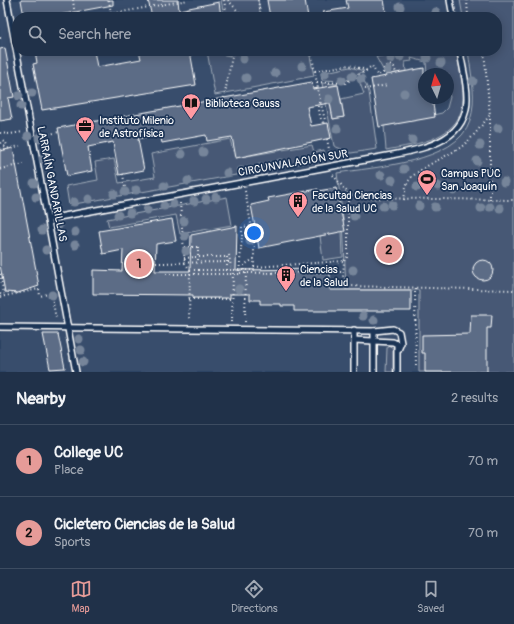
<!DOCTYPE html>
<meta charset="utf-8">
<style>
body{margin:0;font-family:Pangolin,sans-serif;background:#2d3d53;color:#f1f3f6}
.compass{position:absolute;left:418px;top:68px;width:36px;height:36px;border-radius:50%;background:#203149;box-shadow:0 2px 10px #0003;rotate:355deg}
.you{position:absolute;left:254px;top:233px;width:14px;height:14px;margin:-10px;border:3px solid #fff;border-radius:50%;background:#1a73e8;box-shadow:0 0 0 6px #1a73e833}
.badge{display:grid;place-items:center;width:26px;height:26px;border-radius:50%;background:#e69b98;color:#111;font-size:13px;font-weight:700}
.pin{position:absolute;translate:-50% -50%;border:2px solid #fff;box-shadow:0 1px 4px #0006}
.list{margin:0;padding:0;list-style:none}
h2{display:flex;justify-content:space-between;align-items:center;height:52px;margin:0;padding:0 16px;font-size:17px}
h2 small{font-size:13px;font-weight:400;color:#a2a9b4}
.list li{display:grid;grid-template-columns:26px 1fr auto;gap:12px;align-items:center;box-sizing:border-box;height:72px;padding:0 16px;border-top:1px solid #3d4c61}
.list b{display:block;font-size:15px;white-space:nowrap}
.list p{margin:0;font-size:13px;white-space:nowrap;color:#a2a9b4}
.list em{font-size:13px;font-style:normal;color:#a2a9b4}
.icon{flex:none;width:22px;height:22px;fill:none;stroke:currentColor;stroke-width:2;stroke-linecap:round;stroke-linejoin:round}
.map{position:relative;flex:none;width:514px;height:372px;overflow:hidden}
.search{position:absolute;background:#203149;box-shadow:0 2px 10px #0003;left:12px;right:12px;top:12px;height:44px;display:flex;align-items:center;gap:10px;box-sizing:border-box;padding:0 14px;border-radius:16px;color:#a2a9b4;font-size:15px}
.sheet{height:196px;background:#203149}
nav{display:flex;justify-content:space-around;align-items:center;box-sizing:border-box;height:56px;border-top:1px solid #3d4c61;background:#203149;font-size:11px;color:#a2a9b4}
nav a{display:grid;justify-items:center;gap:2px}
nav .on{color:#e69b98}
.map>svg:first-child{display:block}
.built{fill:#394e6c;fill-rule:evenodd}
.green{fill:#465975;stroke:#a2acba}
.building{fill:#5b6c86;stroke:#fff}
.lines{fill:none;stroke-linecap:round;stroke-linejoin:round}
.service-casing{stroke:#fff;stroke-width:8}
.path{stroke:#fff;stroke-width:2;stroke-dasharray:1 3;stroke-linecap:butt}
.service{stroke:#1d3557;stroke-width:5}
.path-bridge{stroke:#fff;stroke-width:2;stroke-dasharray:1 3;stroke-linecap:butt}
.tree{fill:#76859a}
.labels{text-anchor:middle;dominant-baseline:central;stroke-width:3.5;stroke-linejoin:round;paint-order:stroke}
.poi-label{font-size:11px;fill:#fff;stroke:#1d3557;text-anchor:start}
.street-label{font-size:11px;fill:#fff;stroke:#1d3557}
</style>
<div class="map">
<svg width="514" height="372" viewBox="0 0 514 372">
<rect width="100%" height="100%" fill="#2a4161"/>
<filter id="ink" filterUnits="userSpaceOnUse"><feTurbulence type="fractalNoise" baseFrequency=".025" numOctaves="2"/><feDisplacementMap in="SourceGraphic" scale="8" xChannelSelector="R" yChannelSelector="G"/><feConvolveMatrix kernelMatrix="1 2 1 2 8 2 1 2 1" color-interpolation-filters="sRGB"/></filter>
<g filter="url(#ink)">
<path class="built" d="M0 0H514V372H0ZM17 17H497V51H17ZM424 74H448V98H424Z"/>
<g class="green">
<path d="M221 0H258L261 17H224Z"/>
<path d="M460 0H514V372H419V290H346L343 219 337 173C373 167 457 163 470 121 477 99 471 73 468 51H497V17H463Z"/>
<path d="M207 51 230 56V51H309L314 76 215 95Z"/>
<path d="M411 51H456C459 66 463 82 463 97 464 139 417 144 386 150L384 126 442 113 447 108 450 97 448 92V74H427L426 62 411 58 412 61 405 62 406 71 386 75 376 57Z"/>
<path d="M350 67 364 71 345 81 322 80 321 73Z"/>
<path d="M362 76 369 92 377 149 351 153 334 146 322 83 338 84 327 87 333 119 344 117 341 99 364 94 358 78Z"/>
<path d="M230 139 235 158 312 145 314 152 324 150 325 159 69 205 66 186 98 180 95 162 114 159 119 183 155 177 151 154Z"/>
<path d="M227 197 232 225 180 234 176 215 109 227 107 219Z"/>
<path d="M342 231 343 257 323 260 320 236Z"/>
<path d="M388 345 393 348V372H386L387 348Z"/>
</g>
<g class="building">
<path d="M21 0H113V5L59 15 60 17H24Z"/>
<path d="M148 0H178L179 10 219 2 221 17H152Z"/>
<path d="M267 0H305L308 17H270Z"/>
<path d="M346 0H384L387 17H324L323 12 348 8Z"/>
<path d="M5 48 14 97 8 98 12 119 0 121V49Z"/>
<path d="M35 51H94L97 67 141 59 139 51H190L196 85 42 110 33 64 37 63Z"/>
<path d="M424 68V98H432L435 117 379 127 371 79 386 76V75Z"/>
<path d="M312 82 313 89 338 85 344 117 333 119 330 103 307 107 311 126 328 123 331 138 236 158 232 137 207 141 206 135 162 143 160 134 138 139 144 170 119 175 113 142 88 147 92 171 67 176 58 128Z"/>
<path d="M13 148 39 286 18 293 5 292 0 265V151Z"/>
<path d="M336 188 345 231 259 248 251 205 269 201 268 198 318 189V191Z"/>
<path d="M172 219 176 241 156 244 155 271H190L191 235 237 226 236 270 330 269V290H411V311H294V306H281V304H260V300H250V294H230V298H193V295L93 294V270L122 271 123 250 103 254 99 231Z"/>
<circle cx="483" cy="270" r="10"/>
<path d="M471 315H492L491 328H487V372H425V353H422V335L470 334Z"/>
<path d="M43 334H58L65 368 50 369Z"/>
</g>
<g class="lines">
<defs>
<g id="service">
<path d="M7 0 76 372"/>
<path d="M450 0 453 17"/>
<path d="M48 219 392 155C425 148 468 141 467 97 467 82 462 66 460 51"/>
<path d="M0 327 374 331V372"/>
<path d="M354 330V372"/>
<path d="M374 331 393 329 399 332 401 343 398 350"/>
<path d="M354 340 393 342 397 344V372"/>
</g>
</defs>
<use href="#service" class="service-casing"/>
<g class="path">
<path d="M73 0 75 17"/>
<path d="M109 0 111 14"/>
<path d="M224 0 227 17"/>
<path d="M228 0 243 17"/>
<path d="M258 0 261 17"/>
<path d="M467 0 468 17"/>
<path d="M94 17 188 0"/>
<path d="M0 38H1"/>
<path d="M311 51 320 100C318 107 319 118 324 124L325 120 320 100"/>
<path d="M315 71 349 65 366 70 372 66 377 75 383 73 384 68 389 65 394 67 396 73"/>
<path d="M317 82 345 83 366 71V70"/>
<path d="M365 89 388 85"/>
<path d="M224 98 233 51"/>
<path d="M0 133 10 134 23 132"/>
<path d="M45 135 59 132"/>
<path d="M327 139 331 159"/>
<path d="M0 143 5 141 7 145 1 149"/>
<path d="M0 150 20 146"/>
<path d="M0 169 24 164"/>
<path d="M123 174 126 195"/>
<path d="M333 175 348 193 358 198 514 200"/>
<path d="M245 191 254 240V273"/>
<path d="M348 193V256L344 261 343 277 348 286 514 290"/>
<path d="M404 200C405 194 405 187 408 182 414 170 448 156 461 147 473 138 481 126 490 115L484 51"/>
<path d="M490 200V116"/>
<path d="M180 203 185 263 190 270 189 320"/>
<path d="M242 236V227L251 226"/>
<path d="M184 247H200"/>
<path d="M198 247V263"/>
<path d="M229 255 231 267"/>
<path d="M216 257H227"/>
<path d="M184 258 195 257"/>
<path d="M156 263 230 262"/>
<path d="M254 267 344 261"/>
<path d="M190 270H254"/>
<path d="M244 270V265L254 259"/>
<path d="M240 273 343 272"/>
<path d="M0 274 4 294"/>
<path d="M415 288 416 372"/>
<path d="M0 294 4 295"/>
<path d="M0 297 39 289 40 296 48 294 52 297 56 319"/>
<path d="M189 299H233"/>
<path d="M232 322 233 270"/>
<path d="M245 322 246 270"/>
</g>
<use href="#service" class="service"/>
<g class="path-bridge">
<path d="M195 257H216"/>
<path d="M166 274H239L242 236"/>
<path d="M227 274V255"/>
</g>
</g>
<g class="tree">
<circle cx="400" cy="7" r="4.5"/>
<circle cx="436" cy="12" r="4.5"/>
<circle cx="400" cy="57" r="4.5"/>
<circle cx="427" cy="58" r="4.5"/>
<circle cx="243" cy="59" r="4.5"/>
<circle cx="391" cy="59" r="4.5"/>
<circle cx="441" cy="63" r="4.5"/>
<circle cx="302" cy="66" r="4.5"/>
<circle cx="388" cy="70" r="4.5"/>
<circle cx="275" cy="73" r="4.5"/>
<circle cx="325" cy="74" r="4.5"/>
<circle cx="352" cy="76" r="4.5"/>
<circle cx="246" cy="78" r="4.5"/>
<circle cx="361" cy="79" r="4.5"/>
<circle cx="342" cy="80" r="4.5"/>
<circle cx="473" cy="81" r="4.5"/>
<circle cx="32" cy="93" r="4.5"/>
<circle cx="404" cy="93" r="4.5"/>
<circle cx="19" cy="96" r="4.5"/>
<circle cx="329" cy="99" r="4.5"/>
<circle cx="21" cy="106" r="4.5"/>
<circle cx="498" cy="128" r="4.5"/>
<circle cx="337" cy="129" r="4.5"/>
<circle cx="28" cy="136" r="4.5"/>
<circle cx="39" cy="138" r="4.5"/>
<circle cx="412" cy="140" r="4.5"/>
<circle cx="480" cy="145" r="4.5"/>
<circle cx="203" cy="152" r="4.5"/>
<circle cx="182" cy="154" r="4.5"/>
<circle cx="43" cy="159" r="4.5"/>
<circle cx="310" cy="159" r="4.5"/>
<circle cx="301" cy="160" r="4.5"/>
<circle cx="477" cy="161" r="4.5"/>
<circle cx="280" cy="163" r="4.5"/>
<circle cx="270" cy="166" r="4.5"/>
<circle cx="260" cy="168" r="4.5"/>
<circle cx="404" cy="169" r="4.5"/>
<circle cx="250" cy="170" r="4.5"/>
<circle cx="241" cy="171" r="4.5"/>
<circle cx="227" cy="173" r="4.5"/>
<circle cx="381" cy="175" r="4.5"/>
<circle cx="392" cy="180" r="4.5"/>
<circle cx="188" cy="181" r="4.5"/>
<circle cx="504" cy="182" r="4.5"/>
<circle cx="34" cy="183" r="4.5"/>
<circle cx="51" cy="186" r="4.5"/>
<circle cx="164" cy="186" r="4.5"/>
<circle cx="438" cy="186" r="4.5"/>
<circle cx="417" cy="187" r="4.5"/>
<circle cx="136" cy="190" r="4.5"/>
<circle cx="454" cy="191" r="4.5"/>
<circle cx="125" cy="192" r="4.5"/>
<circle cx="114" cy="194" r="4.5"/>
<circle cx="36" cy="197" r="4.5"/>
<circle cx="216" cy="197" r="4.5"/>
<circle cx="89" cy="199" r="4.5"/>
<circle cx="206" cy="199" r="4.5"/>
<circle cx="194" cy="201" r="4.5"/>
<circle cx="74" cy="202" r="4.5"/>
<circle cx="173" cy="204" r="4.5"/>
<circle cx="392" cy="205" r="4.5"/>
<circle cx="164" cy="206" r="4.5"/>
<circle cx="383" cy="206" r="4.5"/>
<circle cx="419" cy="206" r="4.5"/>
<circle cx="435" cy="207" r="4.5"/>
<circle cx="490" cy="207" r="4.5"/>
<circle cx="481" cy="208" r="4.5"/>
<circle cx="500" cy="208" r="4.5"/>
<circle cx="147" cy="210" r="4.5"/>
<circle cx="130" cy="213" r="4.5"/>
<circle cx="118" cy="215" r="4.5"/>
<circle cx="354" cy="216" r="4.5"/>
<circle cx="184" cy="221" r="4.5"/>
<circle cx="58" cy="226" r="4.5"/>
<circle cx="42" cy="230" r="4.5"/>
<circle cx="75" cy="232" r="4.5"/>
<circle cx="185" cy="236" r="4.5"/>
<circle cx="250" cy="241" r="4.5"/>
<circle cx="75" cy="245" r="4.5"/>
<circle cx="46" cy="250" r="4.5"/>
<circle cx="186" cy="251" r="4.5"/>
<circle cx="353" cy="270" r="4.5"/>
<circle cx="239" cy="289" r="4.5"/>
<circle cx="52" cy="295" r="4.5"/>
<circle cx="363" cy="316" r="4.5"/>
<circle cx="374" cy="320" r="4.5"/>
<circle cx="79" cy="339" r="4.5"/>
<circle cx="81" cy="350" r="4.5"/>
<circle cx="83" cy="362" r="4.5"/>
</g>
</g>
<defs>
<symbol id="library-pin" viewBox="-11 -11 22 30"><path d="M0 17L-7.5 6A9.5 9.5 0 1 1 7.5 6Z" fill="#ff9aa2" stroke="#1d3557"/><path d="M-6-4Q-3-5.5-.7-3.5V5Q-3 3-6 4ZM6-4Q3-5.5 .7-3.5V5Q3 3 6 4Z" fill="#111"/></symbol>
<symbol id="office-pin" viewBox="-11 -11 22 30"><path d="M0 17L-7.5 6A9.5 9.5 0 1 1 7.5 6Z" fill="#ff9aa2" stroke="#1d3557"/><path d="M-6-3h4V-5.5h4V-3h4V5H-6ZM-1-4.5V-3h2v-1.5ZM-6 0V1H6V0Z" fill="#111"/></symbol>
<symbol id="stadium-pin" viewBox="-11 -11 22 30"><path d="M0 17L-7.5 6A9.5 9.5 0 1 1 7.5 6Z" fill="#ff9aa2" stroke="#1d3557"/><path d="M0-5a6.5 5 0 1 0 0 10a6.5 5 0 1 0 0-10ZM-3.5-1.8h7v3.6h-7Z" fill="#111"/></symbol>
<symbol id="building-pin" viewBox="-11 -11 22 30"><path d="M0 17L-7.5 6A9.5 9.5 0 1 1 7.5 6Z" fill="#ff9aa2" stroke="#1d3557"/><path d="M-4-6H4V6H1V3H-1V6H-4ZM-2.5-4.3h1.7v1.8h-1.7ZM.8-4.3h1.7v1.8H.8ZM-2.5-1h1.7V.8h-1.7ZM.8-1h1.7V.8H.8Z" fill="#111"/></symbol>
</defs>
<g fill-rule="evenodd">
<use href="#library-pin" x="180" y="92" width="22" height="30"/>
<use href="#office-pin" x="74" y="115" width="22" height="30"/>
<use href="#stadium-pin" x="416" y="168" width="22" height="30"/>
<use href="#building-pin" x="287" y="190" width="22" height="30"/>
<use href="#building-pin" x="275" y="264" width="22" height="30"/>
</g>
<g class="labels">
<g class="poi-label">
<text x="205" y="103">Biblioteca Gauss</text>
<text x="99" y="120">Instituto Milenio<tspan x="99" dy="13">de Astrofísica</tspan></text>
<text x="441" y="173">Campus PUC<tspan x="441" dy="13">San Joaquín</tspan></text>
<text x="312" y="195">Facultad Ciencias<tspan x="312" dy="13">de la Salud UC</tspan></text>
<text x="300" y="269">Ciencias<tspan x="300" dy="13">de la Salud</tspan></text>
</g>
<g class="street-label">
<text transform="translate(293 163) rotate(-10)">CIRCUNVALACIÓN SUR</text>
<text transform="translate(52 184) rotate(79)">LARRAÍN GANDARILLAS</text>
</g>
</g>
</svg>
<svg class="compass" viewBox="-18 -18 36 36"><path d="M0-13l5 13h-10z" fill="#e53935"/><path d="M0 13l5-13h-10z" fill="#a2a9b4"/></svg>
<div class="you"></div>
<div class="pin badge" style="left:139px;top:264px">1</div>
<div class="pin badge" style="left:389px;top:250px">2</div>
<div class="search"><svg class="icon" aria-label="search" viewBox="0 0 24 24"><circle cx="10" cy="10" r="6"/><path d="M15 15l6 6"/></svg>Search here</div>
</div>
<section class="sheet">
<h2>Nearby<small>2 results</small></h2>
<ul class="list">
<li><span class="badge">1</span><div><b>College UC</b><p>Place</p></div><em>70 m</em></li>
<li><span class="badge">2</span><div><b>Cicletero Ciencias de la Salud</b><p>Sports</p></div><em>70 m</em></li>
</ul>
</section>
<nav>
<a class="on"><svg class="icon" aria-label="map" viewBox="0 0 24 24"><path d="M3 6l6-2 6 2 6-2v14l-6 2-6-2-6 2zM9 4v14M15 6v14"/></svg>Map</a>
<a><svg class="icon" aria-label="directions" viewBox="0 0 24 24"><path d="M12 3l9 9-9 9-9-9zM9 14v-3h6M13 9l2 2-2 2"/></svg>Directions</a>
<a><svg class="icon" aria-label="saved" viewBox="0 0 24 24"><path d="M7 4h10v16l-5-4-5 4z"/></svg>Saved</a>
</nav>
